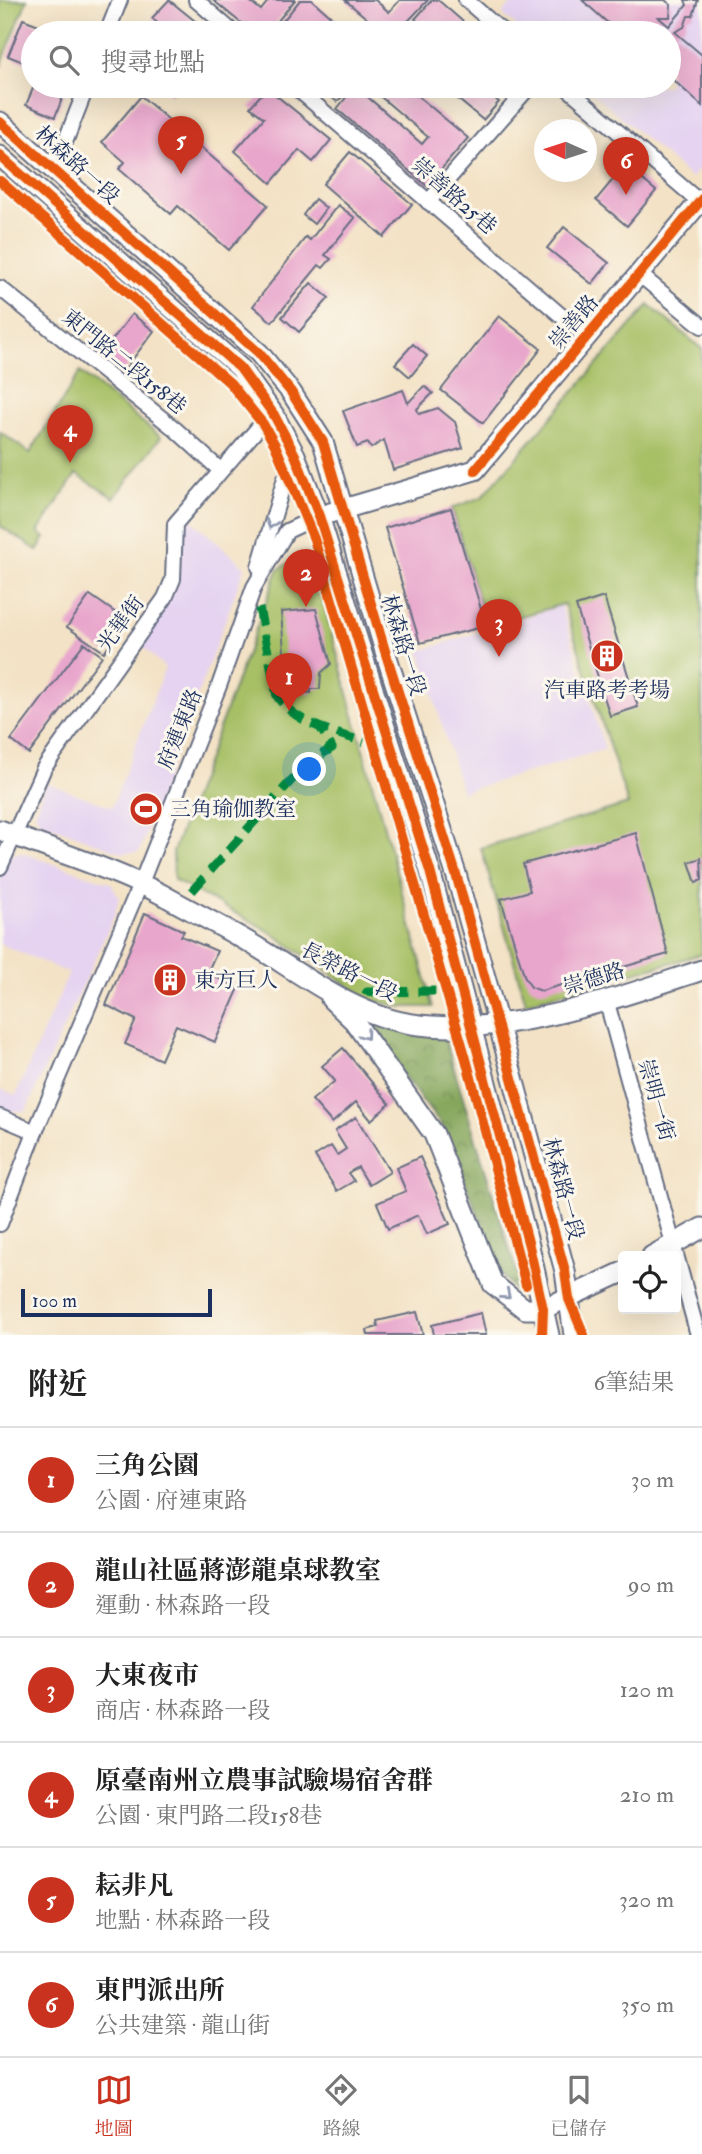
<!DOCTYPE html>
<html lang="zh-TW">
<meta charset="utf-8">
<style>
body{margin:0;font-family:"IM FELL Double Pica","Noto Serif TC",serif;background:#f2f2f2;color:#222}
.controls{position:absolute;right:21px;bottom:21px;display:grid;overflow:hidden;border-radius:7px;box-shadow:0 7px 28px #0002}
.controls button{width:63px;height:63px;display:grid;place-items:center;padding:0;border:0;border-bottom:2px solid #e0e0e0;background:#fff;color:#222;font:35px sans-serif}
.compass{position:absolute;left:534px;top:119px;width:63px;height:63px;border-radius:50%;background:#fff;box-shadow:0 7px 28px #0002;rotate:273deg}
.scale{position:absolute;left:21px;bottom:18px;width:191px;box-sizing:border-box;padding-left:7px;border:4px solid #1b2f5e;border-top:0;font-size:19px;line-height:24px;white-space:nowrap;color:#1b2f5e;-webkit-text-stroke:5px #fbf7ec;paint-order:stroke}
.you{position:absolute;left:310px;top:770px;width:24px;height:24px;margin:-18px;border:5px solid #fff;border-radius:50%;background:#1a73e8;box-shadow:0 0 0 10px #1a73e833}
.badge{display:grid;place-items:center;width:46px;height:46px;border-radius:50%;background:#c8321e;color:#fff;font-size:23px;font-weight:700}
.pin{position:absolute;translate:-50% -58px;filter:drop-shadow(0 2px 4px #0008)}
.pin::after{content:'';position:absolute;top:37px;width:24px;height:21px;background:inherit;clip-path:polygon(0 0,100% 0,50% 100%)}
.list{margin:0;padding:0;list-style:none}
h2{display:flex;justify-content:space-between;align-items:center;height:91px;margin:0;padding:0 28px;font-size:30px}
h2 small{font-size:23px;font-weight:400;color:#767676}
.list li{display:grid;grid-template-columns:46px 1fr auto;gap:21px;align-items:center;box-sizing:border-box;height:105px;padding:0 28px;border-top:2px solid #e0e0e0}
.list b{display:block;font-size:26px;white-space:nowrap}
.list p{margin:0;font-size:23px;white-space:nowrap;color:#767676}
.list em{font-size:23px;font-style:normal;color:#767676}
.icon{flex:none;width:38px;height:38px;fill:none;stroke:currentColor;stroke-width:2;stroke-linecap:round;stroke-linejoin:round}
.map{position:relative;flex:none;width:702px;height:1335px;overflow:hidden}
.search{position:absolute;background:#fff;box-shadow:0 7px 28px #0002;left:21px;right:21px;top:21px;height:77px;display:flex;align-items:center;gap:18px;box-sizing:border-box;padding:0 24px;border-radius:38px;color:#767676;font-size:26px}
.sheet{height:721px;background:#fff}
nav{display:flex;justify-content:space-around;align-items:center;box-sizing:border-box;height:98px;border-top:2px solid #e0e0e0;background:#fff;font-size:19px;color:#767676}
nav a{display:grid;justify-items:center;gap:4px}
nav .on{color:#c8321e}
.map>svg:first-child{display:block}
.built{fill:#e5d3f1}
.green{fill:#a7c066;stroke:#617862;stroke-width:2}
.forest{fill:url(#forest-crowns);stroke:#506a5c;stroke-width:2}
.building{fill:#e8a6cc}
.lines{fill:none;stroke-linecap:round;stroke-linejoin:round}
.street-casing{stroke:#676e82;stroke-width:18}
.secondary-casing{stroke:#676e82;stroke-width:23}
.street{stroke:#fff;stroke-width:14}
.secondary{stroke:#fff;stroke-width:19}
.quiet{stroke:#00873e;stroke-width:9;stroke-dasharray:18 9;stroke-linecap:butt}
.cycleway-casing{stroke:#fbf7ec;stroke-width:15}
.cycleway{stroke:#e8590c;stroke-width:10}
.oneway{stroke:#8d97ae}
.labels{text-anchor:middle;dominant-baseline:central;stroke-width:6;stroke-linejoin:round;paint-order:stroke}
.street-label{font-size:21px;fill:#1b2f5e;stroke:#fbf7ec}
.poi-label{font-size:21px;fill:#1b2f5e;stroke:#fbf7ec;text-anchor:start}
</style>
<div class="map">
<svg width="702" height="1335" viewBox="0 0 702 1335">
<defs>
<pattern id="forest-crowns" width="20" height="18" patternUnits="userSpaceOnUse" patternTransform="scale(1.75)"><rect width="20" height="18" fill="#85a65b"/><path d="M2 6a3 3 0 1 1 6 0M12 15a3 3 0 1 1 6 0" fill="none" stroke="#6c884e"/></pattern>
</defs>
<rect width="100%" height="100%" fill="#fbf7ec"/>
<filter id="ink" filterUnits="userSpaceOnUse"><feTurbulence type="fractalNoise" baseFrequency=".0143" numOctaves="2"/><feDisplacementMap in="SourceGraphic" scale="14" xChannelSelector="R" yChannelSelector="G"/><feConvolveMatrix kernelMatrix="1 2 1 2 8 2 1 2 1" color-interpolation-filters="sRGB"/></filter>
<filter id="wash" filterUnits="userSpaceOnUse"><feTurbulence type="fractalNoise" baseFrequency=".00686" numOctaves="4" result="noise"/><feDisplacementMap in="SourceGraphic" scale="28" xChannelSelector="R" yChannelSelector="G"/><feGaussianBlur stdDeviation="1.57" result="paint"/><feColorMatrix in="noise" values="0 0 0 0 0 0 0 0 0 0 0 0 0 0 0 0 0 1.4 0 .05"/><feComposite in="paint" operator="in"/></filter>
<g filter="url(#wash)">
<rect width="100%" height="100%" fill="#f3e2c5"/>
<g class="built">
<path d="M515 0H702V166L691 178 585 86H669V33H524L502 14Z"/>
<path d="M188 517 245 567 139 852 122 853 39 821 35 811 47 783 112 807 165 668 138 642 177 585 180 526Z"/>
<path d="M561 606 605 749 462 792 420 651Z"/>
<path d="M19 852 111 883 119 897 114 916 26 1111H10L0 1107V1089L16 1095 69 973 0 944V874L7 857Z"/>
</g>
<g class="green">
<path d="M0 0H27L0 68Z"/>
<path d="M649 305 702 349V954L526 1003 481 848 628 804 564 604 486 626 452 508 482 497Z"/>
<path d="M80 372 161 437 114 498 76 474 38 532 45 538 37 550 0 526V432L30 453Z"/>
<path d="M294 559 313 565 433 1007H402L370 1000 267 930 174 880 173 852 278 570Z"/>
</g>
<path class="forest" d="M364 1016 390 1029 444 1036 521 1286 517 1293 502 1275 444 1129 365 1025Z"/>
<g id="blocks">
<g class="building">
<path d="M169 0 210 33H162L165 30 152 18Z"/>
<path d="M213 0H248L261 10 269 0H295L268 33H253Z"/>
<path d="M300 0H312L350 33H321L311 24 303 33H273Z"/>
<path d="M345 0H375L389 12 400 0H428L397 33H384Z"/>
<path d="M432 0H438L476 33H431L415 19Z"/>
<path d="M582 0H665L671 5 670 17H658L669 26 687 5 685 0H698L693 16H688L684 27 675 32 702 55V106L669 76V33H619Z"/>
<path d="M23 19 60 33H33V66L8 56Z"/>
<path d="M34 86H67L55 117 26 105Z"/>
<path d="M162 86H179L172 95Z"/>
<path d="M319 86H353L337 102Z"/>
<path d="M355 86 422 144 428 137 368 86H406L468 138 427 186 337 109Z"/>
<path d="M442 86H480L499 102 483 120Z"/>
<path d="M491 86H512L503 96Z"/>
<path d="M267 88 331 140 313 162 299 150 271 183 235 151 264 118 250 107Z"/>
<path d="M141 96 268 205 229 250 178 206 171 214 119 169 125 162 102 142Z"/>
<path d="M350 152 412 204 384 237 323 184Z"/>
<path d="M625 165 656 191 627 226 596 200Z"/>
<path d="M315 199 326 208 314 224 303 215Z"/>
<path d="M338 205 355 218 325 255 331 259 323 268 319 265 272 322 253 306 306 237 310 240Z"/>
<path d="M564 227 609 263 592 284 547 248Z"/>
<path d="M311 283 329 298 299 332 282 317Z"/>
<path d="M132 314 154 331 119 377 97 360Z"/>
<path d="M499 316 541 349 483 423 441 390Z"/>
<path d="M413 344 427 356 410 377 395 364Z"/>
<path d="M424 386 433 393 417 409 419 414 438 408 455 422 463 448 393 470 384 440 371 448 368 443 357 447 343 411 403 390 408 403Z"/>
<path d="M451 508 486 626 420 643 385 528Z"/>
<path d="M90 595 126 620 104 652 67 627Z"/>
<path d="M604 597 638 707 610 716 576 606Z"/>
<path d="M316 609 331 664 321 673 320 689H311V693L287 691 281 612Z"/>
<path d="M84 643 102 656 29 754 11 740Z"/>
<path d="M636 833 668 954 541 991 531 987 525 978 501 899 530 891 523 864Z"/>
<path d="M701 858 702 880 696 883 689 862Z"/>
<path d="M145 913 184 931 181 936 217 951 207 973 239 988 215 1042 176 1025 161 1060 125 1044 136 1020 106 1005Z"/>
<path d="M343 1048 390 1104 371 1120 356 1102 332 1123 312 1100 335 1081 322 1066Z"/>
<path d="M356 1117 390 1172 369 1185 358 1167 348 1173 354 1181 337 1191 315 1156 331 1146 337 1155 346 1149 335 1131Z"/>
<path d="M420 1157 450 1224 427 1234 418 1215 388 1229 377 1203 406 1191 396 1168Z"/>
<path d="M417 1312 423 1335H368L367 1330 378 1327 377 1321Z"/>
<path d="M481 1313 486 1335H434L432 1325Z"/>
</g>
</g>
</g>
<g filter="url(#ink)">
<use href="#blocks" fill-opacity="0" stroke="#676e82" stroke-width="2"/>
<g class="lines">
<defs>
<g id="street">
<path d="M196 0 234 33"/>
<path d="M466 0 504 33"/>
<path d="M107 33 120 0"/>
<path d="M294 86 586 337"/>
<path d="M565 86 702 204"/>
<path d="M50 167 62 150 87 86"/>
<path d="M428 202 530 86"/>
<path d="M639 274 702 326"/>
<path d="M0 288 175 429 220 470"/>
<path d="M259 567 285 478 299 467"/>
<path d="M0 867 44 768 165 598 173 579 175 524 259 427 274 415"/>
<path d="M606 999 698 1335"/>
<path d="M0 1117 35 1132"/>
<path d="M0 1224 35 1132 145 873 219 686 254 587 287 531 319 516"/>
</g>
<g id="secondary">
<path d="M0 122 259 353 291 392 323 442 385 651 456 874 505 1048 565 1271 574 1335"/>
<path d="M0 156 240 368 274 415 295 455 319 516 430 871 529 1246 549 1335"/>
<path d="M330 513 475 470 702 199"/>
<path d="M0 830C53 851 112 868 163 895 195 913 229 930 260 949 307 978 357 1016 412 1024 505 1038 614 999 702 970"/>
<path d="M331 999 354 1021 434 1134 493 1284 525 1309H543L623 1272"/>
<path d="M652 1256 702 1228"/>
</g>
</defs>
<use href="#street" class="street-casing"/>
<use href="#secondary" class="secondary-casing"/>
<use href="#street" class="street"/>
<use href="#secondary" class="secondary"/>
<g class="quiet">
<path d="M259 608 277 696C295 724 334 732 364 742"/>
<path d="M192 891 306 764 332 748 320 727"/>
<path d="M365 995 367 992 436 991"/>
</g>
<defs>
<g id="cycleway">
<path d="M0 122 259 353 291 392 323 442 385 651 456 874 565 1271 569 1299 584 1335"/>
<path d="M0 156 240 368 274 415 295 455 319 516 430 871 529 1246 543 1309 542 1335"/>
<path d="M0 181 230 383 263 424 275 445 314 539 466 1059 526 1285"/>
<path d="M475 470 702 199"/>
</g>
</defs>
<use href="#cycleway" class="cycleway-casing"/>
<use href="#cycleway" class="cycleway"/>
</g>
<defs><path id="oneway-chevron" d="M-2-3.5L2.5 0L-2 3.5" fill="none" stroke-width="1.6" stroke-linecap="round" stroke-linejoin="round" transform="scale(1.75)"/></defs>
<g class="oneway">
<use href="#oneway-chevron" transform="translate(271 524) rotate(107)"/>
<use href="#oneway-chevron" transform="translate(365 1035) rotate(54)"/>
<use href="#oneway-chevron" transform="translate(506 1295) rotate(41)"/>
</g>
</g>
<defs>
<symbol id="building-disc" viewBox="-11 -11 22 22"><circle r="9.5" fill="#c8321e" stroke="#fbf7ec"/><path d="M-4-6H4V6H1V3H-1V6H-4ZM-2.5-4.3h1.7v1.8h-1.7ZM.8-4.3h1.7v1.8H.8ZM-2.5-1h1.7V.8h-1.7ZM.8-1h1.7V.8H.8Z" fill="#fff"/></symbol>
<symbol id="stadium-disc" viewBox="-11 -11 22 22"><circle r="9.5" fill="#c8321e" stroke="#fbf7ec"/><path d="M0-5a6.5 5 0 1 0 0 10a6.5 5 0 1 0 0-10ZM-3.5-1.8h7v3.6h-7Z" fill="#fff"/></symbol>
</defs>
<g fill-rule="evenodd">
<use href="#building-disc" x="588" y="637" width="38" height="38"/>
<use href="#stadium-disc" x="127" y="790" width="38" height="38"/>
<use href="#building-disc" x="151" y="961" width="38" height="38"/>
</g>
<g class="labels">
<g class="street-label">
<text transform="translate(77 165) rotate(42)">林森路一段</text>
<text transform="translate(454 196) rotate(41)">崇善路25巷</text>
<text transform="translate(574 322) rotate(-50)">崇善路</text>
<text transform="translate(124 362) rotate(39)">東門路二段158巷</text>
<text transform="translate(121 624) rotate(-54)">光華街</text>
<text transform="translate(403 645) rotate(73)">林森路一段</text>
<text transform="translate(180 729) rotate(-68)">府連東路</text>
<text transform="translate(349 972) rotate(27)">長榮路一段</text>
<text transform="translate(594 979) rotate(-17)">崇德路</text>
<text transform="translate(656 1100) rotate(74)">崇明一街</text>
<text transform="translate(563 1189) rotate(75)">林森路一段</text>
</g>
<g class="poi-label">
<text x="607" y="690" text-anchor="middle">汽車路考考場</text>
<text x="170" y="809">三角瑜伽教室</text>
<text x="194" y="980">東方巨人</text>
</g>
</g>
</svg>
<div class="controls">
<button><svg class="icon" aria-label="locate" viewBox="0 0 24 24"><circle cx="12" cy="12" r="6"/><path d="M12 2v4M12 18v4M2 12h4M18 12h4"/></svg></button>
</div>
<svg class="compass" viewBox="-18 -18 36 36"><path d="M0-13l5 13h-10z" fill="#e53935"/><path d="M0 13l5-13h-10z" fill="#767676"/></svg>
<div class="scale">100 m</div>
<div class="you"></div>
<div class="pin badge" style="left:289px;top:711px">1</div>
<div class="pin badge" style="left:306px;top:607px">2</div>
<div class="pin badge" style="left:499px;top:657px">3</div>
<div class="pin badge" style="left:70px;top:463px">4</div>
<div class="pin badge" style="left:181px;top:174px">5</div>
<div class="pin badge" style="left:626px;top:195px">6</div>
<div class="search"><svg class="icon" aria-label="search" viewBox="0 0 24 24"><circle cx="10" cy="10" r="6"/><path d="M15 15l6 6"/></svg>搜尋地點</div>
</div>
<section class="sheet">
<h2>附近<small>6筆結果</small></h2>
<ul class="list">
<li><span class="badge">1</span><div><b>三角公園</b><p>公園 · 府連東路</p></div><em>30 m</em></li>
<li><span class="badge">2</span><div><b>龍山社區蔣澎龍桌球教室</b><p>運動 · 林森路一段</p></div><em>90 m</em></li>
<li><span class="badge">3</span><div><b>大東夜市</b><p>商店 · 林森路一段</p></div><em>120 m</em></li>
<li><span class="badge">4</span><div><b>原臺南州立農事試驗場宿舍群</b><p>公園 · 東門路二段158巷</p></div><em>210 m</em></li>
<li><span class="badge">5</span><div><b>耘非凡</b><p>地點 · 林森路一段</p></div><em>320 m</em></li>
<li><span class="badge">6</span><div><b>東門派出所</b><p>公共建築 · 龍山街</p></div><em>350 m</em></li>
</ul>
</section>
<nav>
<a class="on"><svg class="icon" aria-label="map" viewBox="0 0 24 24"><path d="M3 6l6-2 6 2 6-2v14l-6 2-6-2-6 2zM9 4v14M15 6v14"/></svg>地圖</a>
<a><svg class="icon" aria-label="directions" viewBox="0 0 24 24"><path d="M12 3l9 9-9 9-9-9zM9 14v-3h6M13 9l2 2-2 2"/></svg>路線</a>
<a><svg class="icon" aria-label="saved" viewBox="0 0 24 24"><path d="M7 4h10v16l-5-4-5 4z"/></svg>已儲存</a>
</nav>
